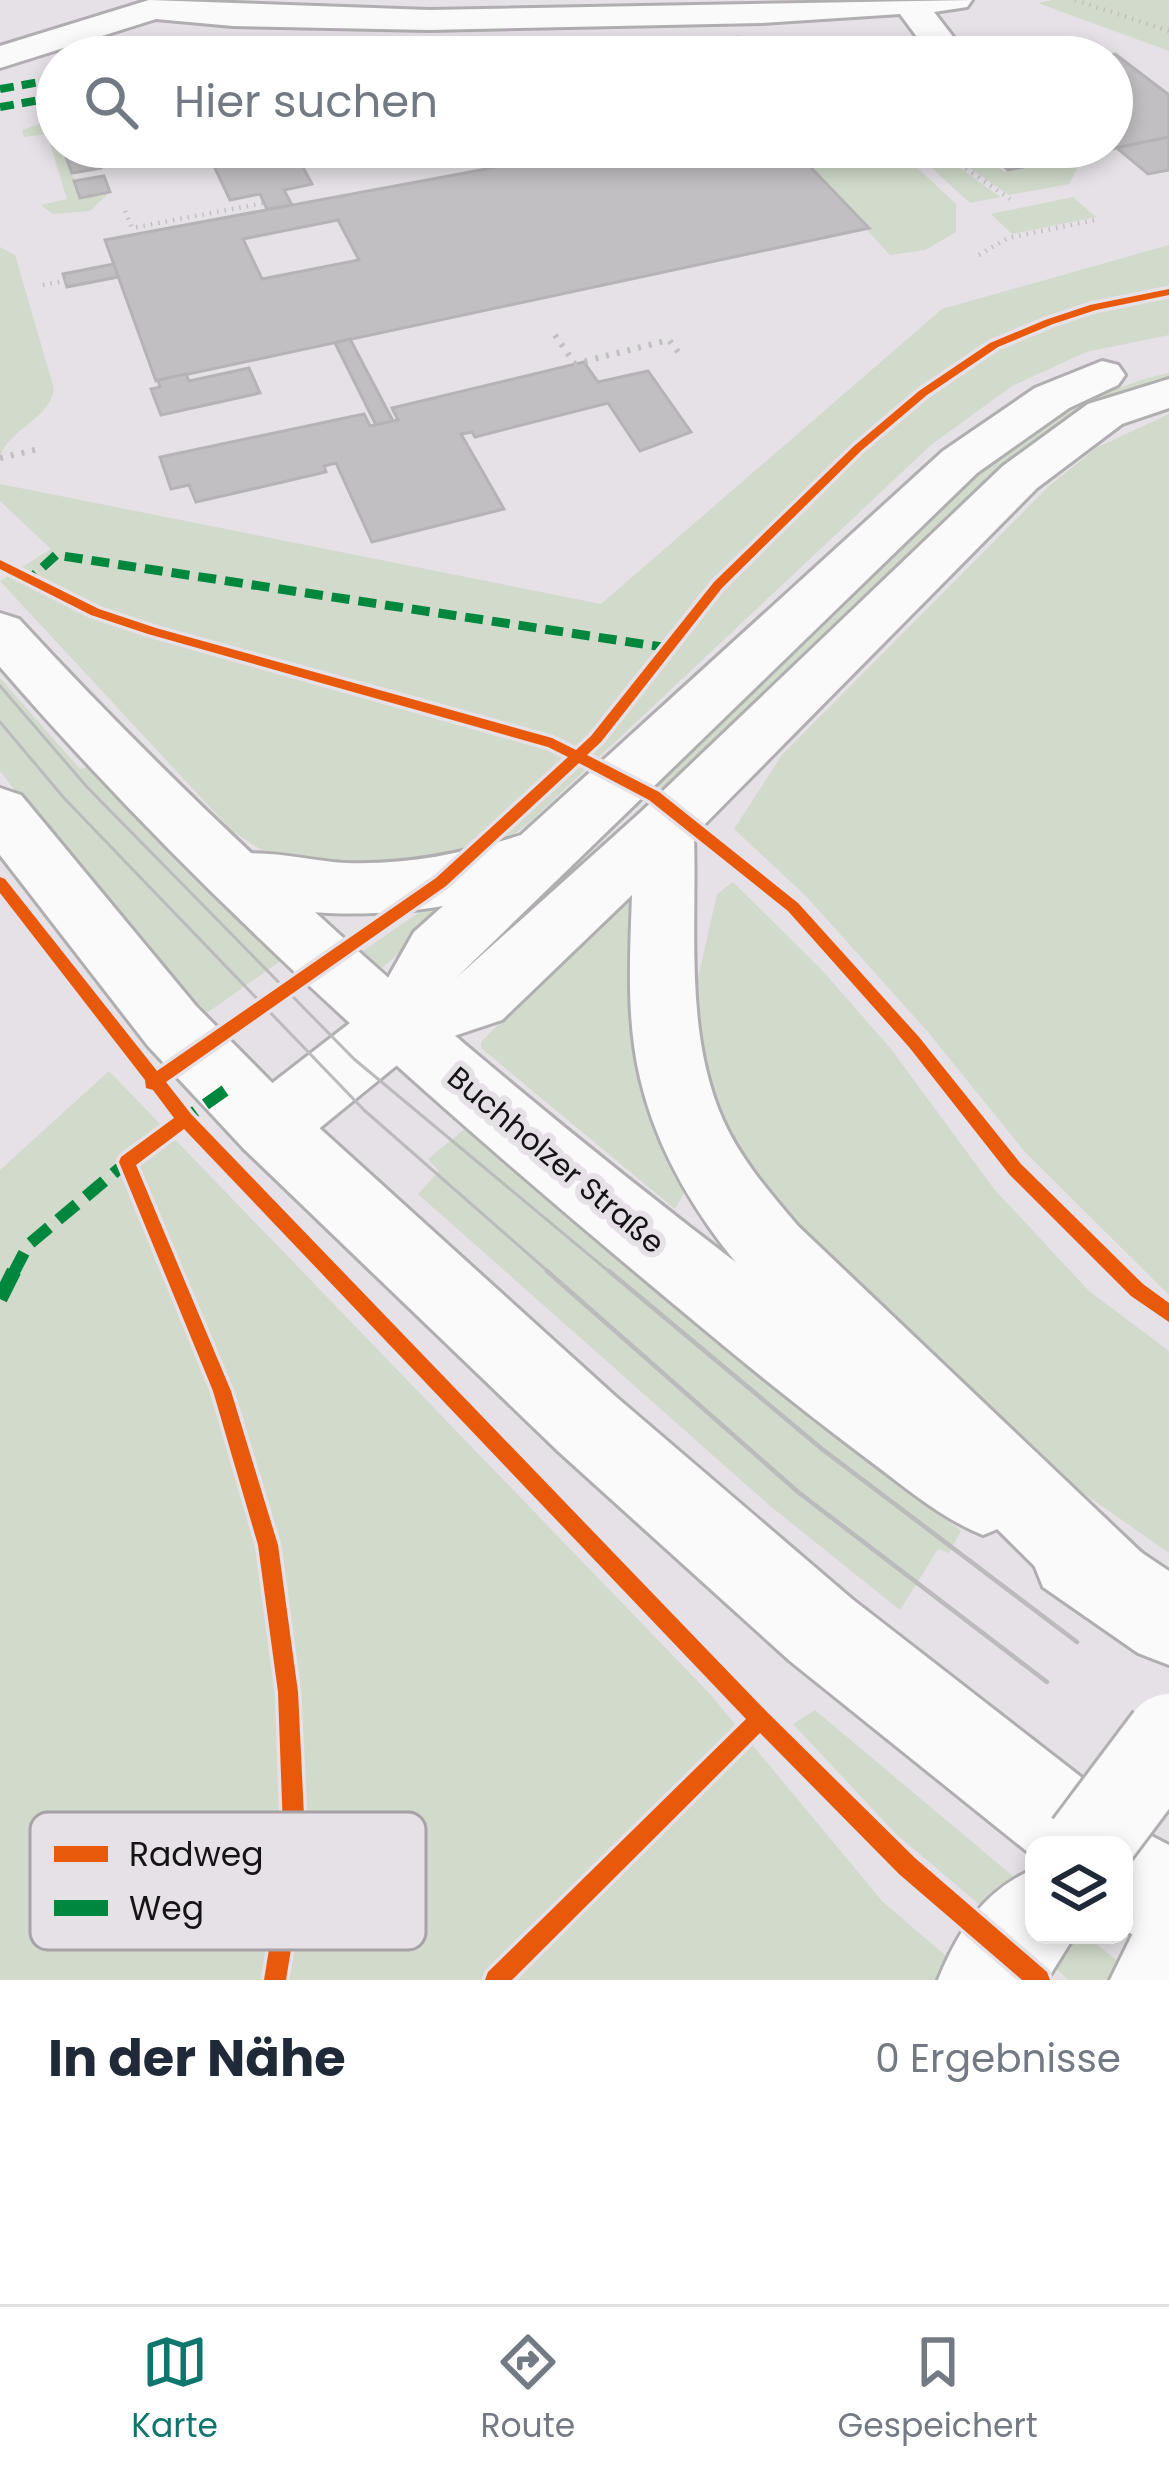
<!DOCTYPE html>
<html lang="de">
<meta charset="utf-8">
<style>
body{margin:0;font-family:Poppins,sans-serif;background:#f2f2f3;color:#1f2937}
.controls{position:absolute;right:36px;bottom:36px;display:grid;overflow:hidden;border-radius:24px;box-shadow:0 6px 18px #0003}
.controls button{width:108px;height:108px;display:grid;place-items:center;padding:0;border:0;border-bottom:3px solid #e0e1e3;background:#fff;color:#1f2937;font:60px sans-serif}
.list{margin:0;padding:0;list-style:none}
h2{display:flex;justify-content:space-between;align-items:center;height:156px;margin:0;padding:0 48px;font-size:51px}
h2 small{font-size:39px;font-weight:400;color:#747a83}
.icon{flex:none;width:66px;height:66px;fill:none;stroke:currentColor;stroke-width:2;stroke-linecap:round;stroke-linejoin:round}
.map{position:relative;flex:none;width:1169px;height:1980px;overflow:hidden}
.search{position:absolute;background:#fff;box-shadow:0 6px 18px #0003;left:36px;right:36px;top:36px;height:132px;display:flex;align-items:center;gap:30px;box-sizing:border-box;padding:0 42px;border-radius:66px;color:#747a83;font-size:45px}
.sheet{height:324px;background:#fff}
nav{display:flex;justify-content:space-around;align-items:center;box-sizing:border-box;height:168px;border-top:3px solid #e0e1e3;background:#fff;font-size:33px;color:#747a83}
nav a{display:grid;justify-items:center;gap:6px}
nav .on{color:#0f766e}
.map>svg:first-child{display:block}
.green{fill:#d1dacb}
.building{fill:#c2bfc3;stroke:#b6b3b7;stroke-width:3;fill-rule:evenodd}
.lines{fill:none;stroke-linecap:round;stroke-linejoin:round}
.minor-casing{stroke:#b1aeb2;stroke-width:6}
.major-casing{stroke:#b1aeb2;stroke-width:6}
.highway-casing{stroke:#b1aeb2;stroke-width:6}
.path-far1{stroke:#c1c0c1;stroke-width:4.5;stroke-dasharray:1.5 6;stroke-linecap:butt}
.path{stroke:#c1c0c1;stroke-width:6;stroke-dasharray:3 8;stroke-linecap:butt}
.minor{fill:#fbfafb;fill-rule:evenodd}
.major{fill:#fbfafb;fill-rule:evenodd}
.highway{fill:#fbfafb;fill-rule:evenodd}
.tram-far1{stroke:#bbbbbc;stroke-width:3}
.tram{stroke:#bbbbbc;stroke-width:4.5}
.highway-bridge-casing{stroke:#b1aeb2;stroke-width:92;stroke-linecap:butt}
.highway-bridge{stroke:#fbfafb;stroke-width:86}
.quiet-far3{stroke:#00873e;stroke-width:8;stroke-dasharray:14 8;stroke-linecap:butt}
.quiet-far2{stroke:#00873e;stroke-width:9;stroke-dasharray:18 9;stroke-linecap:butt}
.quiet-far1{stroke:#00873e;stroke-width:12;stroke-dasharray:24 12;stroke-linecap:butt}
.quiet{stroke:#00873e;stroke-width:15;stroke-dasharray:32 15;stroke-linecap:butt}
.cycleway-casing{stroke:#e6e0e7;stroke-width:7}
.cycleway{fill:#e8590c;fill-rule:evenodd}
.labels{text-anchor:middle;dominant-baseline:central;stroke-width:12;stroke-linejoin:round;paint-order:stroke}
.street-label{font-size:30px;fill:#151315;stroke:#e6e0e7}
.key{fill:#e6e0e7;stroke:#a7a2a8;stroke-width:3}
.key-label{font-size:33px;fill:#151315}
</style>
<div class="map">
<svg width="1169" height="1980" viewBox="0 0 1169 1980">
<rect width="100%" height="100%" fill="#e5e1e6"/>
<g class="green">
<path d="M1053 0H1169V51L1038 3Z"/>
<path d="M57 118V147H63L80 197 110 192 90 211 53 214 41 205 67 199 47 134 24 137 22 130Z"/>
<path d="M810 147H895L956 204V232L925 250 890 255 802 159 818 155Z"/>
<path d="M909 147H931L1000 197 970 203Z"/>
<path d="M939 147H977L1004 172 1065 160 1077 169 1069 184 1009 195Z"/>
<path d="M1073 197 1096 217 1012 234 991 214Z"/>
<path d="M1169 245V335L1086 352 1012 386 931 445 532 820 490 853 362 876 269 855 232 831 0 581 51 549 0 501V484L601 604 942 309Z"/>
<path d="M0 247 15 255 54 389C49 420 11 427 0 456Z"/>
<path d="M1169 373V381C1101 394 1049 429 997 472L665 790 650 782C717 720 785 658 851 595 946 505 1035 402 1169 373Z"/>
<path d="M1169 414V1295L1024 1151 928 1032 806 896 734 829 782 755 1048 487 1096 448Z"/>
<path d="M0 678 80 769 91 767 286 957 204 1015 64 854 0 771Z"/>
<path d="M733 882 821 969 891 1049 994 1189 1089 1291 1169 1351V1553L1029 1455 806 1252 729 1138 698 1048 697 983 717 894Z"/>
<path d="M638 895 654 1120 686 1189 675 1209 481 1048V1042L624 899Z"/>
<path d="M430 905 441 906 443 913 382 968H376L360 953Z"/>
<path d="M109 1071 710 1694 883 1902 974 1980H0V1170Z"/>
<path d="M471 1124 798 1401 961 1531 949 1553 938 1549 900 1610 769 1505 418 1194 439 1171 428 1159Z"/>
<path d="M815 1710 1034 1894V1935H1085L1141 1980H1069L897 1835 793 1724Z"/>
</g>
<g class="building">
<path d="M738 37 747 46 770 42 777 48 754 53 758 57H626Z"/>
<path d="M1115 54 1169 95V137L1008 170 982 147H1112V57H1101Z"/>
<path d="M1169 137V170L1148 174 1117 148Z"/>
<path d="M205 147H292L312 184 284 190 292 205 267 209 260 194 230 200Z"/>
<path d="M604 147H791L869 228 156 381 105 240ZM338 220 359 260 262 279 243 239Z"/>
<path d="M94 149 101 168 72 173 65 154Z"/>
<path d="M104 176 110 192 80 198 74 181Z"/>
<path d="M114 264 118 277 67 287 63 274Z"/>
<path d="M350 339 393 421 376 425 335 343Z"/>
<path d="M584 362 598 382 648 371 691 432 640 451 608 403 475 437 472 432 461 434 504 509 372 542 336 463 324 466 326 472 196 502 189 485 171 489 160 457 364 414 370 426 398 420 392 408Z"/>
<path d="M249 368 260 393 161 415 151 389 160 387 158 380 186 374 189 381Z"/>
</g>
<g class="lines">
<defs>
<path id="minor" d="M149 0 429 10 972 0 967 7 934 12 964 51 960 57H896L901 49 923 45 900 14 762 23 429 30 233 26 156 19 0 68V46Z"/>
<g id="major">
<path d="M0 613 19 619C312 937 659 1216 1012 1465L1024 1494 1012 1523 983 1535C941 1518 906 1488 870 1461 814 1419 760 1376 706 1331 458 1125 212 912 0 667Z"/>
<path d="M0 788 21 795 196 1006 294 1105 615 1396 852 1599 1126 1812 1132 1826 1169 1845V1953L1124 1930V1845H1034V1857L790 1661 559 1452 244 1149 148 1046 0 855Z"/>
<path d="M1073 1515 1103 1527 1169 1571V1665L1138 1653 1043 1587 1031 1557 1043 1527Z"/>
</g>
<g id="highway">
<path d="M1102 361 1118 365 1125 375 1118 385 1069 408 977 473 455 979 642 811 1003 466 1088 404 1169 379V408L1122 424 1037 488 694 835C697 929 684 1032 723 1120 741 1160 770 1193 798 1226L1145 1556 1158 1586 1145 1616 1115 1629 1085 1616C1017 1549 950 1482 883 1416 784 1318 673 1220 640 1078 626 1019 630 956 632 895L502 1020 418 1048 294 1149 269 1159 244 1149 234 1127 244 1105 372 1006 414 932 443 906C370 918 287 917 216 893L207 876 216 859C256 845 304 861 346 863 407 865 463 854 521 835L943 451 1035 388Z"/>
<path d="M1034 1869V1935H1075L1047 1980H938C958 1931 984 1890 1034 1869Z"/>
<path d="M1169 1917V1980H1110L1134 1931Z"/>
</g>
</defs>
<use href="#minor" class="minor-casing"/>
<use href="#major" class="major-casing"/>
<use href="#highway" class="highway-casing"/>
<g class="path-far1">
<path d="M1075 0 1169 31"/>
<path d="M935 147 1010 199"/>
<path d="M125 211 132 228 264 203"/>
<path d="M979 255 1008 238 1100 219"/>
<path d="M43 285 116 271"/>
</g>
<g class="path">
<path d="M555 335 573 361"/>
<path d="M574 364 669 340 679 353"/>
<path d="M0 458 39 449"/>
</g>
<use href="#minor" class="minor"/>
<use href="#major" class="major"/>
<use href="#highway" class="highway"/>
<g class="tram-far1">
<path d="M0 686 87 787 354 1059 612 1274"/>
<path d="M0 722 64 798 364 1110 551 1274"/>
</g>
<g class="tram">
<path d="M547 1271 798 1492 1047 1682"/>
<path d="M609 1271 822 1449 1077 1642"/>
</g>
<defs>
<path id="highway-bridge" d="M1088 1845 1169 1737"/>
</defs>
<use href="#highway-bridge" class="highway-bridge-casing"/>
<use href="#highway-bridge" class="highway-bridge"/>
<g class="quiet-far3">
<path d="M0 89 57 79"/>
<path d="M0 107 57 97"/>
</g>
<path class="quiet-far2" d="M41 583 31 578 56 555 669 648"/>
<g class="quiet-far1">
<path d="M176 1125 230 1087"/>
<path d="M13 1274 28 1245 133 1157"/>
</g>
<path class="quiet" d="M0 1299 14 1271"/>
<defs>
<path id="cycleway" d="M1169 289V295L1096 310 1053 324 998 347 927 395 862 450 722 588 601 742 587 755 659 792 798 903 919 1037 1021 1164 1143 1284 1169 1303V1322L1131 1296 1009 1174 909 1047 788 911 649 800 579 763 446 886 166 1082 191 1114 767 1712 915 1858 1047 1972 1050 1980H1022L899 1874 760 1733 512 1980H485L488 1972 746 1719 184 1129 136 1165 231 1391 278 1545 298 1692 306 1857 286 1980H264L284 1857 278 1692 258 1545 213 1391 119 1162 121 1157 174 1118 153 1090 146 1088 145 1080 0 893V877L5 879 157 1071 436 878 568 757 548 747 148 634 91 615 0 569V560L99 609 156 628 552 738 576 750 591 736 714 582 854 446 919 391 990 343 1045 320 1090 305Z"/>
</defs>
<use href="#cycleway" class="cycleway-casing"/>
<use href="#cycleway" class="cycleway"/>
</g>
<g class="labels">
<g class="street-label">
<text transform="translate(556 1160) rotate(40)">Buchholzer Straße</text>
</g>
</g>
<rect x="30" y="1812" width="396" height="138" rx="18" class="key"/>
<rect x="54" y="1846" width="54" height="16" fill="#e8590c"/>
<rect x="54" y="1900" width="54" height="16" fill="#00873e"/>
<g class="key-label">
<text x="129" y="1866">Radweg</text>
<text x="129" y="1920">Weg</text>
</g>
</svg>
<div class="controls">
<button><svg class="icon" aria-label="layers" viewBox="0 0 24 24"><path d="M12 4l9 5-9 5-9-5zM3 14l9 5 9-5"/></svg></button>
</div>
<div class="search"><svg class="icon" aria-label="search" viewBox="0 0 24 24"><circle cx="10" cy="10" r="6"/><path d="M15 15l6 6"/></svg>Hier suchen</div>
</div>
<section class="sheet">
<h2>In der Nähe<small>0 Ergebnisse</small></h2>
<ul class="list">
</ul>
</section>
<nav>
<a class="on"><svg class="icon" aria-label="map" viewBox="0 0 24 24"><path d="M3 6l6-2 6 2 6-2v14l-6 2-6-2-6 2zM9 4v14M15 6v14"/></svg>Karte</a>
<a><svg class="icon" aria-label="directions" viewBox="0 0 24 24"><path d="M12 3l9 9-9 9-9-9zM9 14v-3h6M13 9l2 2-2 2"/></svg>Route</a>
<a><svg class="icon" aria-label="saved" viewBox="0 0 24 24"><path d="M7 4h10v16l-5-4-5 4z"/></svg>Gespeichert</a>
</nav>
